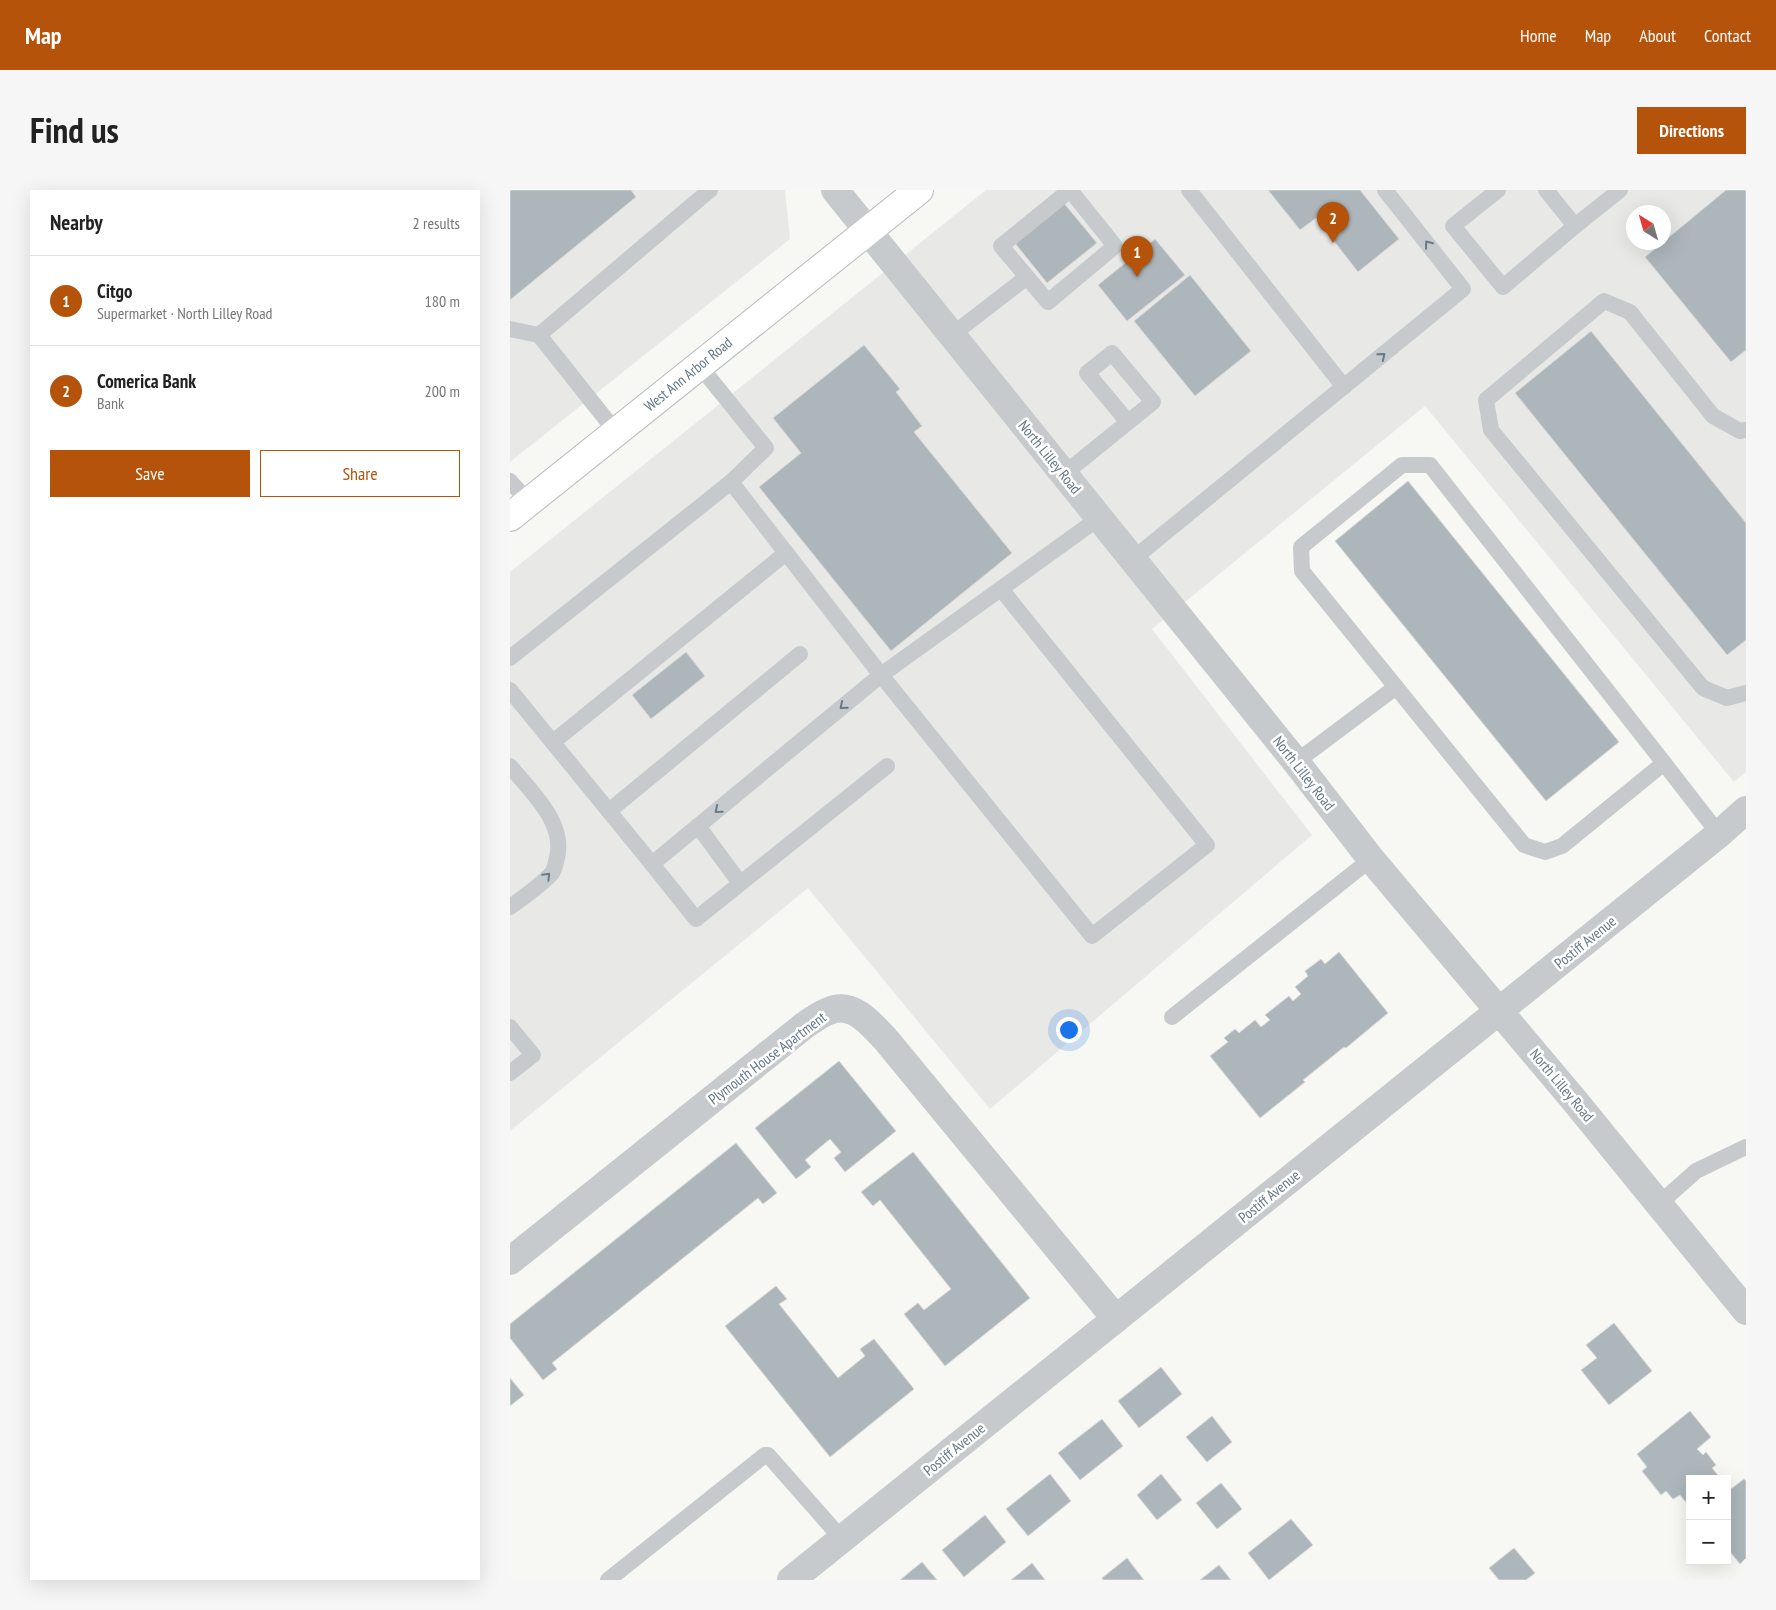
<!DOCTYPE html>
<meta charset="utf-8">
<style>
body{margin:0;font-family:"PT Sans Narrow",sans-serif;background:#f6f6f6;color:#222}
.controls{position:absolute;right:15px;bottom:15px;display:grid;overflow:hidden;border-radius:0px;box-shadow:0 5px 20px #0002}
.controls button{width:45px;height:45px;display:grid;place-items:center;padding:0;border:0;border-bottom:1px solid #e0e0e0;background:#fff;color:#222;font:25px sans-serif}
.compass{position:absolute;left:1116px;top:15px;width:45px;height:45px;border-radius:50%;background:#fff;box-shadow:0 5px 20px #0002;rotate:323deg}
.you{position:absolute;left:558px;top:839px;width:18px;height:18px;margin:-12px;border:4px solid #fff;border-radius:50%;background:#1a73e8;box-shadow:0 0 0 8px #1a73e833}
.badge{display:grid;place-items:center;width:32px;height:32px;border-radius:50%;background:#b45309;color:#fff;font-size:16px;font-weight:700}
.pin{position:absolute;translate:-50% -41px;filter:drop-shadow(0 1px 2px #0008)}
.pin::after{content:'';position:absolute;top:26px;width:18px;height:15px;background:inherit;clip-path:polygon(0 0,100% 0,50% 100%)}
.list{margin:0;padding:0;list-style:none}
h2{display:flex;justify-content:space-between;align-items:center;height:65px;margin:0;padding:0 20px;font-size:21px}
h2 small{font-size:16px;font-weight:400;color:#767676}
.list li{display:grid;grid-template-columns:32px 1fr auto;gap:15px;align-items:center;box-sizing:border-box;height:90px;padding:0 20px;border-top:1px solid #e0e0e0}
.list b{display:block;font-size:19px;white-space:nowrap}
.list p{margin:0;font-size:16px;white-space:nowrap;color:#767676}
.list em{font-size:16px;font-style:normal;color:#767676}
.actions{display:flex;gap:10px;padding:15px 20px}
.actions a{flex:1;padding:11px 0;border:1px solid #b45309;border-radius:0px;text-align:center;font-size:18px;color:#b45309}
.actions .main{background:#b45309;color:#fff}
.map{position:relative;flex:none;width:1236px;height:1390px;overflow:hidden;border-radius:0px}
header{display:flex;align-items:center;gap:30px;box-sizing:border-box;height:70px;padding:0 25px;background:#b45309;color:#fff}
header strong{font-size:24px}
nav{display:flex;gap:28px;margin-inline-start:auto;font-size:18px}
.intro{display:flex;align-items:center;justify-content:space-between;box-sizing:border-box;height:120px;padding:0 30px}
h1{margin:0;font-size:35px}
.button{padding:12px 22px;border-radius:0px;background:#b45309;color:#fff;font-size:18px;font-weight:700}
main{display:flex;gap:30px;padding:0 30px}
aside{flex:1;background:#fff;border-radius:0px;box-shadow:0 5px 20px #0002}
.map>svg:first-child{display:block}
.built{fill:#e8e9e7;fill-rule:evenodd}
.building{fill:#adb6bb;stroke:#d8d8d6}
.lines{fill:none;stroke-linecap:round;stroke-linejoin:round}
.secondary-casing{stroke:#b6bcc0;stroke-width:30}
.service{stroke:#c6cacd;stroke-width:16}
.minor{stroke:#c6cacd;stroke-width:28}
.tertiary{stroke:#c6cacd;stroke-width:28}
.secondary{stroke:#fff;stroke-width:28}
.oneway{stroke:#687b8a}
.labels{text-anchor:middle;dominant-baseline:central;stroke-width:5;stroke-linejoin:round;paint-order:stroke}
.street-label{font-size:15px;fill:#637787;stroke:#fff}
</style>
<header>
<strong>Map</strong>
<nav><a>Home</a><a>Map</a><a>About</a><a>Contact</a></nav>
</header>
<div class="intro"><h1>Find us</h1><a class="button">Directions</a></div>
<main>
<aside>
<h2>Nearby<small>2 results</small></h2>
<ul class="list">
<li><span class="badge">1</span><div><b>Citgo</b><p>Supermarket · North Lilley Road</p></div><em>180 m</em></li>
<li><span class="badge">2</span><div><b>Comerica Bank</b><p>Bank</p></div><em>200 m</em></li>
</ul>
<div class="actions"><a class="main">Save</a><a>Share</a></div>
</aside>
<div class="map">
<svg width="1236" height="1390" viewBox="0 0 1236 1390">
<rect width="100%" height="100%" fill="#f7f7f3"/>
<g class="built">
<path d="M0 0H275L280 49 0 272Z"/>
<path d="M476 0H1236V582L1224 592 915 216 642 439 802 645 480 919 298 698 0 941V382ZM1124 22H1154V52H1124Z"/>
</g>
<g class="building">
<path d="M0 0H121L126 7 0 110Z"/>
<path d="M758 0H850L889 49 848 82 806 28 790 40Z"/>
<path d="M1216 0H1236V160L1221 172 1135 67Z"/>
<path d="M553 12 587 53 537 93 504 52Z"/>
<path d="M645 49 675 85 617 131 588 95Z"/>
<path d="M680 85 741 161 685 206 624 131Z"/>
<path d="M1081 141 1236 333V450L1217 465 1005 203Z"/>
<path d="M354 155 390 199 386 202 412 236 404 242 502 363 381 461 249 297 291 263 263 228Z"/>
<path d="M898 291 1109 552 1036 611 825 351Z"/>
<path d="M176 462 195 486 141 529 122 505Z"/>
<path d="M829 762 878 823 836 858 834 857 793 890 795 892 750 928 700 866 718 852 714 848 725 839 729 843 745 830 751 837 760 830 755 825 779 806 783 811 791 804 785 797 798 786 795 781 811 769 815 774Z"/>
<path d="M329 871 386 941 335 982 324 968 331 962 320 949 295 970 301 977 286 989 245 938Z"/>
<path d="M226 953 267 1003 253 1014 248 1008 42 1173 47 1179 33 1190 0 1148V1134Z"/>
<path d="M403 962 520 1108 435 1176 394 1124 408 1113 414 1120 441 1099 370 1010 363 1016 351 1002Z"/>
<path d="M266 1096 277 1109 269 1114 328 1188 355 1166 350 1159 364 1149 404 1199 320 1267 215 1136Z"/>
<path d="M1104 1133 1142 1181 1099 1215 1071 1180 1087 1168 1076 1155Z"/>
<path d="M651 1177 672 1204 629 1238 608 1211Z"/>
<path d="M0 1188 14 1205 0 1216Z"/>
<path d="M1180 1221 1201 1247 1187 1259 1193 1265 1196 1262 1206 1275 1202 1278 1211 1289H1180L1179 1316 1170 1305 1163 1309 1156 1301 1151 1305 1132 1281 1137 1277 1127 1264Z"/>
<path d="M702 1226 722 1252 697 1272 676 1247Z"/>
<path d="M592 1229 613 1256 570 1290 548 1263Z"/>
<path d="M540 1284 561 1311 518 1346 496 1319Z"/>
<path d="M651 1284 672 1310 647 1330 627 1305Z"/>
<path d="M1234 1289 1236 1291V1368L1230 1374 1217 1358V1302Z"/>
<path d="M711 1293 732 1319 707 1339 686 1313Z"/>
<path d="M475 1325 496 1352 454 1387 432 1360Z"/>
<path d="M781 1329 803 1355 759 1390 738 1363Z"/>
<path d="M1004 1358 1025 1383 1016 1390H989L979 1378Z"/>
<path d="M617 1368 634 1390H593L592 1388Z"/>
<path d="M412 1372 427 1390H390Z"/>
<path d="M522 1373 535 1390H501Z"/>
<path d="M709 1375 721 1390H690Z"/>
</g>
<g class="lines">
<defs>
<path id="secondary" d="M0 327 409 0"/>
</defs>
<use href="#secondary" class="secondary-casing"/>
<g class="service">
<path d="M679 0 834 197"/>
<path d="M988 0 943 36 993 97 1065 36"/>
<path d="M1036 0 1065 36 1110 0"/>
<path d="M517 87 491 56 560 0"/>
<path d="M0 139 29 145"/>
<path d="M442 145 517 87 538 112 605 56 560 0"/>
<path d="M189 175 256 258 221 292"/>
<path d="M1236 240 1230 241 1203 226 1120 122 1094 111 976 210 981 240 1193 498 1217 508 1236 503"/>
<path d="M106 242 29 145 200 0"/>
<path d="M554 284 643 212 602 163 577 183 618 232"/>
<path d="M0 291 19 312"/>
<path d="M623 369 953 99 875 0"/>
<path d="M0 468 221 292 371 485 582 746 697 655 491 399"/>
<path d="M0 500 142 674 371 485 589 328"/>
<path d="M43 552 276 363"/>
<path d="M786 572 886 497"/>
<path d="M1154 573 920 275H892L791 357 792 381 1014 655 1035 662 1052 656 1154 573 1209 644"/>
<path d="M0 576C22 603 58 634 46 672 45 676 44 680 42 683 30 696 14 707 0 717"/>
<path d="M99 621 290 464"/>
<path d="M188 636 230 693"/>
<path d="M142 674 186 729 377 576"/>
<path d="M662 827 861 669"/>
<path d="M0 837 23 865 0 883"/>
<path d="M1149 1014 1186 981 1236 957"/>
<path d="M98 1390 255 1265H258L332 1349"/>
</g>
<g class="minor">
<path d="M0 1071 295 835C303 830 310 824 319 821 343 810 363 836 377 851L606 1129"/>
<path d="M281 1390 1209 644 1236 620"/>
</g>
<path class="tertiary" d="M325 0 786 572 861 669 1064 910 1236 1121"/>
<use href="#secondary" class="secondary"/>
</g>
<defs><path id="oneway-chevron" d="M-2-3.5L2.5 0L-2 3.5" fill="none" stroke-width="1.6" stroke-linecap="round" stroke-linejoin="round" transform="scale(1.25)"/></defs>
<g class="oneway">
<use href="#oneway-chevron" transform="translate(918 54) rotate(-128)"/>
<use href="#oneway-chevron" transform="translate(872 166) rotate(-39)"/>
<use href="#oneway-chevron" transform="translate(333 516) rotate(140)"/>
<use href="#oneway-chevron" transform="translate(208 620) rotate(140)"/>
<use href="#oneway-chevron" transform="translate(37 686) rotate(-45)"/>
</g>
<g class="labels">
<g class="street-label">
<text transform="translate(178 184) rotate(-39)">West Ann Arbor Road</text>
<text transform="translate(540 267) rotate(51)">North Lilley Road</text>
<text transform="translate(794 583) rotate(52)">North Lilley Road</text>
<text transform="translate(1075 752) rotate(-39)">Postiff Avenue</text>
<text transform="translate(257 868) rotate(-37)">Plymouth House Apartment</text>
<text transform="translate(1052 895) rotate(50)">North Lilley Road</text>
<text transform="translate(759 1006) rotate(-39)">Postiff Avenue</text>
<text transform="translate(444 1259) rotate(-39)">Postiff Avenue</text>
</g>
</g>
</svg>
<div class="controls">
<button>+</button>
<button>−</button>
</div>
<svg class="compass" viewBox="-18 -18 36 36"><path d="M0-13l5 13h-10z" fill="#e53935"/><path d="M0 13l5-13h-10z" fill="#767676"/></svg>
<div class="you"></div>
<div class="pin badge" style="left:627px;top:87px">1</div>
<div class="pin badge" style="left:823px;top:53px">2</div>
</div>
</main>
